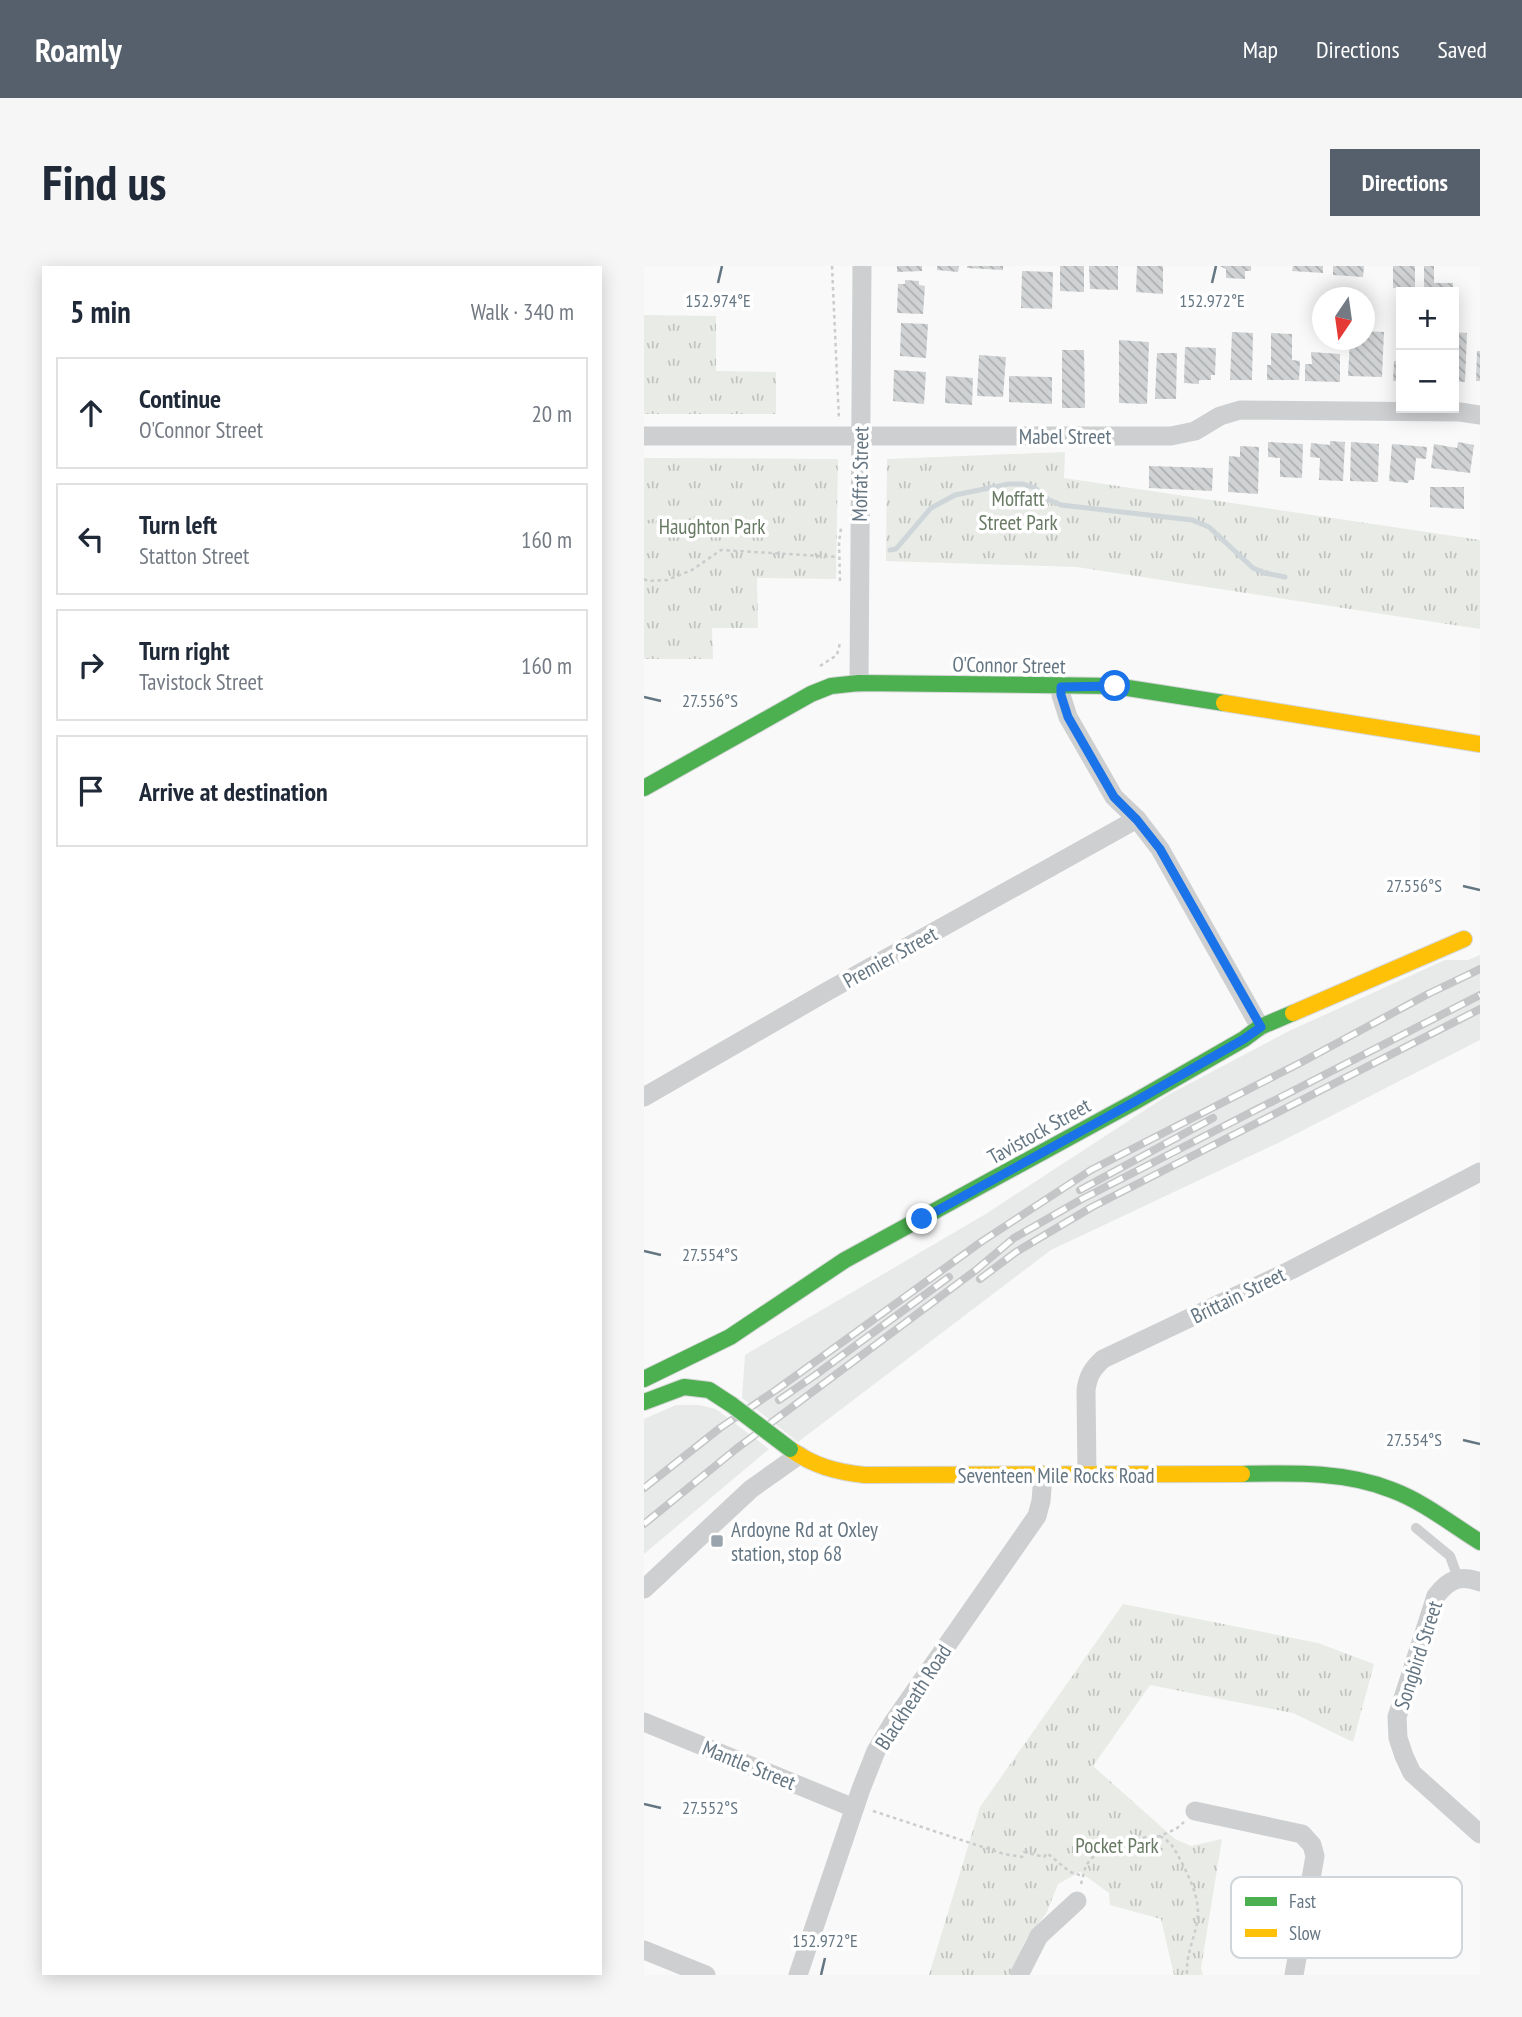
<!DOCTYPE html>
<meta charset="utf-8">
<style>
body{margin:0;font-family:"PT Sans Narrow",sans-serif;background:#f6f6f7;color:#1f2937}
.controls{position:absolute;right:21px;top:21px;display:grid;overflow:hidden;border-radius:0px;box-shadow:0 4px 18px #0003}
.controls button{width:63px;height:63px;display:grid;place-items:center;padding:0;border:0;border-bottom:2px solid #e0e1e3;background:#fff;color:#1f2937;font:35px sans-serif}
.compass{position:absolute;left:668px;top:21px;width:63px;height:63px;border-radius:50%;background:#fff;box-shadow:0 4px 18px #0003;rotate:193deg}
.stop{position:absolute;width:21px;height:21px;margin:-16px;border:5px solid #1a73e8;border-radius:50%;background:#fff}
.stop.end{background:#1a73e8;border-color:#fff;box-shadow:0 2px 7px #0008}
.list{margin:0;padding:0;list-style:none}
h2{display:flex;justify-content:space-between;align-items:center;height:91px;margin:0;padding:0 28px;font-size:30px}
h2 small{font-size:23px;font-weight:400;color:#747a83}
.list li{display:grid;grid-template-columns:46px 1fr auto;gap:21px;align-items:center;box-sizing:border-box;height:112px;margin:0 14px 14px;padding:0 14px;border:2px solid #e0e1e3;border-radius:0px}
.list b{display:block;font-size:26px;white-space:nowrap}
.list p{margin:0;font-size:23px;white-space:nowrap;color:#747a83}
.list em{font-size:23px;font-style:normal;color:#747a83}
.icon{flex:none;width:38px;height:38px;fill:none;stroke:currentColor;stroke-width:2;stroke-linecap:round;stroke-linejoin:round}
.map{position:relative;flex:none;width:836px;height:1709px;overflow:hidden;border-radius:0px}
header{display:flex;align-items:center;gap:42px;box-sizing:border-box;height:98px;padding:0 35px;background:#56606c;color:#fff}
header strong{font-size:33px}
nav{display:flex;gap:38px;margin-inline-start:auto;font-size:24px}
.intro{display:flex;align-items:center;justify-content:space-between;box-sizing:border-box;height:168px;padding:0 42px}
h1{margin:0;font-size:49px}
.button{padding:18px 32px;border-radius:0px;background:#56606c;color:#fff;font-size:24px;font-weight:700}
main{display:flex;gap:42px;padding:0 42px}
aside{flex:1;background:#fff;border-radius:0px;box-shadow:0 4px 18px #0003}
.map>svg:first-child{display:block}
.built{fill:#e8e9e9}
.park{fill:url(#park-tufts)}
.pitch{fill:#e8ebe6}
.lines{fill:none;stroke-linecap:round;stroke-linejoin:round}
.stream{stroke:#ced6d9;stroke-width:5}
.building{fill:url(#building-back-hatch)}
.fast-casing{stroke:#d5d6d7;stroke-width:18}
.slow-casing{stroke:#d5d6d7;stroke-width:18}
.path{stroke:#cbcccd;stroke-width:2.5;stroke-dasharray:3.5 3.5;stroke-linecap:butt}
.lane{stroke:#cecfd0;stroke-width:10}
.street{stroke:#cecfd0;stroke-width:19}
.fast{stroke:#4caf50;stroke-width:16}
.slow{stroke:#ffc107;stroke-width:16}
.rail-casing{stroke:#c3c5c6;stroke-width:8}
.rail{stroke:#fff;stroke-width:5;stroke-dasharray:16;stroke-linecap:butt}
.fast-bridge-casing{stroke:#d5d6d7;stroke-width:18;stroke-linecap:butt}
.fast-bridge{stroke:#4caf50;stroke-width:16}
.route{stroke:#1a73e8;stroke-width:9}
.ticks{fill:none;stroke:#657683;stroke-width:2.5}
.poi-dot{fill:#99a4ac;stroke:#fff;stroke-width:2.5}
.labels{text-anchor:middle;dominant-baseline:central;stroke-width:7;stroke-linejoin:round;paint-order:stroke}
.street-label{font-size:21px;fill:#657683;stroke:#fff}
.park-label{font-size:21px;fill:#687a64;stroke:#fff}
.poi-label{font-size:21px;fill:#657683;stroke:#fff;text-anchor:start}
.key{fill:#fff;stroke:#d1d6da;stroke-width:2}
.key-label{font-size:19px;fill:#657683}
.ticks-label{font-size:18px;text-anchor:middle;fill:#657683;stroke:#fff;stroke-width:7;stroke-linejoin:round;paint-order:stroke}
</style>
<header>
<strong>Roamly</strong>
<nav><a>Map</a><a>Directions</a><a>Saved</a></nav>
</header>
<div class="intro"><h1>Find us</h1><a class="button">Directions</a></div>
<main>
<aside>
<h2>5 min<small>Walk · 340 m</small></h2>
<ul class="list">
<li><svg class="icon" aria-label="ahead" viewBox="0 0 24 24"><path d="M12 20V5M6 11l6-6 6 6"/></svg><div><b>Continue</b><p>O'Connor Street</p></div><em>20 m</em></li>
<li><svg class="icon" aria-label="left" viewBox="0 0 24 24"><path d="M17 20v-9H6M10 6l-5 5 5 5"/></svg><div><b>Turn left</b><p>Statton Street</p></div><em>160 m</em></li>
<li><svg class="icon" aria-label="right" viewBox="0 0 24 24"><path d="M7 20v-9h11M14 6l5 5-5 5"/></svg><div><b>Turn right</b><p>Tavistock Street</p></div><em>160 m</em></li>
<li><svg class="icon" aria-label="arrive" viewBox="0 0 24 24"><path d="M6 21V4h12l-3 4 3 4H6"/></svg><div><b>Arrive at destination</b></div></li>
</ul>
</aside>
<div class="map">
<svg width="836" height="1709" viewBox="0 0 836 1709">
<defs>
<pattern id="park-tufts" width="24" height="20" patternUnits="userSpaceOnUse" patternTransform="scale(1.75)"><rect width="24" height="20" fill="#e8ebe6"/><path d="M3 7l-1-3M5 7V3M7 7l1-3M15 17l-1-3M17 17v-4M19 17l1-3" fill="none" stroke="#c0c3c0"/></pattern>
<pattern id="building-back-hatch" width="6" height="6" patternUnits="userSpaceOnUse" patternTransform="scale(1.75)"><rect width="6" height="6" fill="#d0d2d3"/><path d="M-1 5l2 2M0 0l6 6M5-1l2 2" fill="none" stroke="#acafb1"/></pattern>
</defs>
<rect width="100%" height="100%" fill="#f9f9f9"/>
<g class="built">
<path d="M836 689V774L634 877 407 984 154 1176 98 1132 101 1089 340 949 524 829 645 765 801 694H824Z"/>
<path d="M32 1139H55L72 1143 125 1183 0 1288V1153Z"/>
</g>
<g class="park">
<path d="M0 49 72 50V105L132 106V148H0Z"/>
<path d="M421 186 420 212 836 274V363L433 301 242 295 243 193Z"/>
<path d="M0 192 194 193 192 313 113 312 114 362H68L69 393H0Z"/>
<path d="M479 1338 674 1377 730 1398 709 1476 649 1447 506 1419 449 1500 531 1573 547 1580 578 1573 557 1702 559 1709H530L517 1653 466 1639 465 1627 436 1606 414 1618 402 1648 382 1673 365 1709H285L336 1541Z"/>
</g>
<path class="pitch" d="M54 236 55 242 0 255V249Z"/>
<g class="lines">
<path class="stream" d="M246 284 252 283 287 242 311 229 365 218H379L391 222 405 234 417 239 548 254 565 261 609 302 621 307 641 311"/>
</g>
<g class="building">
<path d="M253 0H278V5L253 6Z"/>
<path d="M293 0H315L314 6 293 4Z"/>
<path d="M323 0H359V4L323 2Z"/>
<path d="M416 0H440V26L416 25Z"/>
<path d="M445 0H474V24L446 23Z"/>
<path d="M493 0H519V28L492 26Z"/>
<path d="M576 0H607V5H601V13L582 12V3Z"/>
<path d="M649 0H679V7L648 5Z"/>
<path d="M689 0H720L719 11 689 9Z"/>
<path d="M749 0H771V23L749 22Z"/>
<path d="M780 0H790V17H809V26H780Z"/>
<path d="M378 5 409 6 408 43 377 42Z"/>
<path d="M261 14 275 15V19L281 20 279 48 253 47 254 18H261Z"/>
<path d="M257 57 284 58 282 92 256 90Z"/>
<path d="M720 65 740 66 738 111 704 110 706 74H720Z"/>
<path d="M588 66 609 67 608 114H586Z"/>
<path d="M810 66 823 67 821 116 810 115Z"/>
<path d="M627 67 648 68V94L656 95 655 114H623V99H627Z"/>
<path d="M475 74 505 76 503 138 475 137Z"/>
<path d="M541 81 572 82 571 109H567V114H555V118L540 117Z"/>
<path d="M418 84H440L441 142H418Z"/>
<path d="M833 85H836V115H832Z"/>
<path d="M667 86 696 88V116L661 115V98H668Z"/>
<path d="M513 87H533L532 133H511Z"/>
<path d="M335 89 362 91 359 131 333 130Z"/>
<path d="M750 95H757V115H749Z"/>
<path d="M250 104 282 106 280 138 249 135Z"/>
<path d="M302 110 329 112 328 139 301 137Z"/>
<path d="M365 110 408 111V138L365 136Z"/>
<path d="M686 175 701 176 699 215 675 214 676 192 666 191 667 177 686 179Z"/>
<path d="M624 176 659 178 658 212 636 211V192L624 191Z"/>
<path d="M707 176 735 178 734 216 706 215Z"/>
<path d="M814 176 830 179 826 207 787 202 790 178 813 182Z"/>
<path d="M748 178 783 181 782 193 772 192 770 214H765L764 217 745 215Z"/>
<path d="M596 180 615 181 614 228 584 226 585 190 596 191Z"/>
<path d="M505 200 569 202 568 225 505 222Z"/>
<path d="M786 221H820V243L786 241Z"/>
</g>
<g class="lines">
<defs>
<g id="fast">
<path d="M0 522 167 428 187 420 215 417 471 420 580 437"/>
<path d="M0 1113 86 1071 201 994 492 835 600 773 616 761 649 747"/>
<path d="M0 1136 40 1121 65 1124 88 1139"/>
<path d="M598 1208C648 1207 701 1205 748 1224 780 1236 807 1258 836 1276"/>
</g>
<g id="slow">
<path d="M580 437 836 478"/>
<path d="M649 747 820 673"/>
<path d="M146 1183C170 1200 192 1206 221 1209L598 1208"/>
</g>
</defs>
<use href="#fast" class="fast-casing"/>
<use href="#slow" class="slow-casing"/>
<g class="path">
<path d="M188 0 195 154"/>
<path d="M0 313 4 315 23 314 48 304 77 284 194 291"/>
<path d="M196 315 195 276 197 262"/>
<path d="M176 400 193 389 196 377"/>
<path d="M229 1545 360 1588 378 1591 380 1586 400 1591 403 1587 426 1606 439 1610"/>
<path d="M516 1570C529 1577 532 1586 539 1599 549 1619 558 1639 552 1661 548 1679 542 1690 543 1709"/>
<path d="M437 1618 442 1599 449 1591 496 1572 516 1570 532 1563 540 1556"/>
</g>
<path class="lane" d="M772 1262 806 1290 814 1312"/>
<g class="street">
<path d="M0 170H527L551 165 576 150 596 144 816 146 836 149"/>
<path d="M215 417 218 0"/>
<path d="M417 421V429L424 451 470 531 493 553 516 583 616 761"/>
<path d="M0 831 182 726 493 553"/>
<path d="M443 1209 442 1124C444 1110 448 1103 459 1093L647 1004 836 906"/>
<path d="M836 1316C816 1308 804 1314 792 1330L753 1451 754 1472 760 1490 768 1507 836 1568"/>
<path d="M0 1323 107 1223 155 1189"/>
<path d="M0 1456 210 1542"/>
<path d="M551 1545 658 1568 668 1579 671 1590 650 1709"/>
<path d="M0 1684 62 1709"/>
<path d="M154 1709 217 1523 232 1485 248 1458 393 1250 397 1235 399 1209"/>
<path d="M375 1709 395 1670 433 1635"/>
</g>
<use href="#fast" class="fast"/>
<use href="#slow" class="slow"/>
<defs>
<g id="rail">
<path d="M436 924 569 852"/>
<path d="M336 1013 372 986 448 941 836 743"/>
<path d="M135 1134 170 1110 305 1011"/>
<path d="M0 1222 76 1162 132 1124 337 976 447 904 656 797 784 728 836 703"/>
<path d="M0 1258 92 1183 332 1004 370 972 438 933 836 729"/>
</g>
</defs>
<use href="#rail" class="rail-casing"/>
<use href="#rail" class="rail"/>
<defs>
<path id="fast-bridge" d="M88 1139 146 1183"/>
</defs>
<use href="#fast-bridge" class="fast-bridge-casing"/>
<use href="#fast-bridge" class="fast-bridge"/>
</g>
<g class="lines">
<path class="route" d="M278 953 492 835 600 773 617 761 516 583 493 554 470 531 424 451 417 429V421L471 420"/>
</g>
<path class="ticks" d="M74 17 78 0M568 17 572 0M0 431 17 435M819 620 836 624M0 985 17 989M819 1174 836 1178M0 1538 17 1542M177 1709 181 1692"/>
<rect class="poi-dot" x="66" y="1268" width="14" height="14" rx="3.5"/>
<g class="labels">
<g class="street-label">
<text x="421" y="170">Mabel Street</text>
<text transform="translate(216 208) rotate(-89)">Moffat Street</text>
<text transform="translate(365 399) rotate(1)">O'Connor Street</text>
<text transform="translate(246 691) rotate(-29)">Premier Street</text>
<text transform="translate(395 865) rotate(-29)">Tavistock Street</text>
<text transform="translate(594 1029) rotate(-26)">Brittain Street</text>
<text x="412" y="1209">Seventeen Mile Rocks Road</text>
<text transform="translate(774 1389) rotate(-72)">Songbird Street</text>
<text transform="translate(269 1431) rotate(-57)">Blackheath Road</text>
<text transform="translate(105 1499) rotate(22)">Mantle Street</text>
</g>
<g class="park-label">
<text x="374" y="232">Moffatt<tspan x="374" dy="24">Street Park</tspan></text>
<text x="68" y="260">Haughton Park</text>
<text x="473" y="1579">Pocket Park</text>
</g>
<g class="poi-label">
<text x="87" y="1263">Ardoyne Rd at Oxley<tspan x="87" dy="24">station, stop 68</tspan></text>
</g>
</g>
<rect x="587" y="1611" width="231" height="81" rx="10" class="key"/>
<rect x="601" y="1631" width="32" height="9" fill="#4caf50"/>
<rect x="601" y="1663" width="32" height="8" fill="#ffc107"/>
<g class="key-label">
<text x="645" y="1642">Fast</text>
<text x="645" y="1674">Slow</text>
</g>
<g class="ticks-label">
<text x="74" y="41">152.974°E</text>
<text x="568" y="41">152.972°E</text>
<text x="66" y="441">27.556°S</text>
<text x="770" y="626">27.556°S</text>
<text x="66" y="995">27.554°S</text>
<text x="770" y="1180">27.554°S</text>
<text x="66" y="1548">27.552°S</text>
<text x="181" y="1681">152.972°E</text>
</g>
</svg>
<div class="controls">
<button>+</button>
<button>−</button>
</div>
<svg class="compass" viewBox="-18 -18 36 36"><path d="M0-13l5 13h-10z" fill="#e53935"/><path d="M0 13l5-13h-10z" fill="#747a83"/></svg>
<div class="stop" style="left:471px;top:420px"></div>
<div class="stop end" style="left:278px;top:953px"></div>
</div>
</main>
